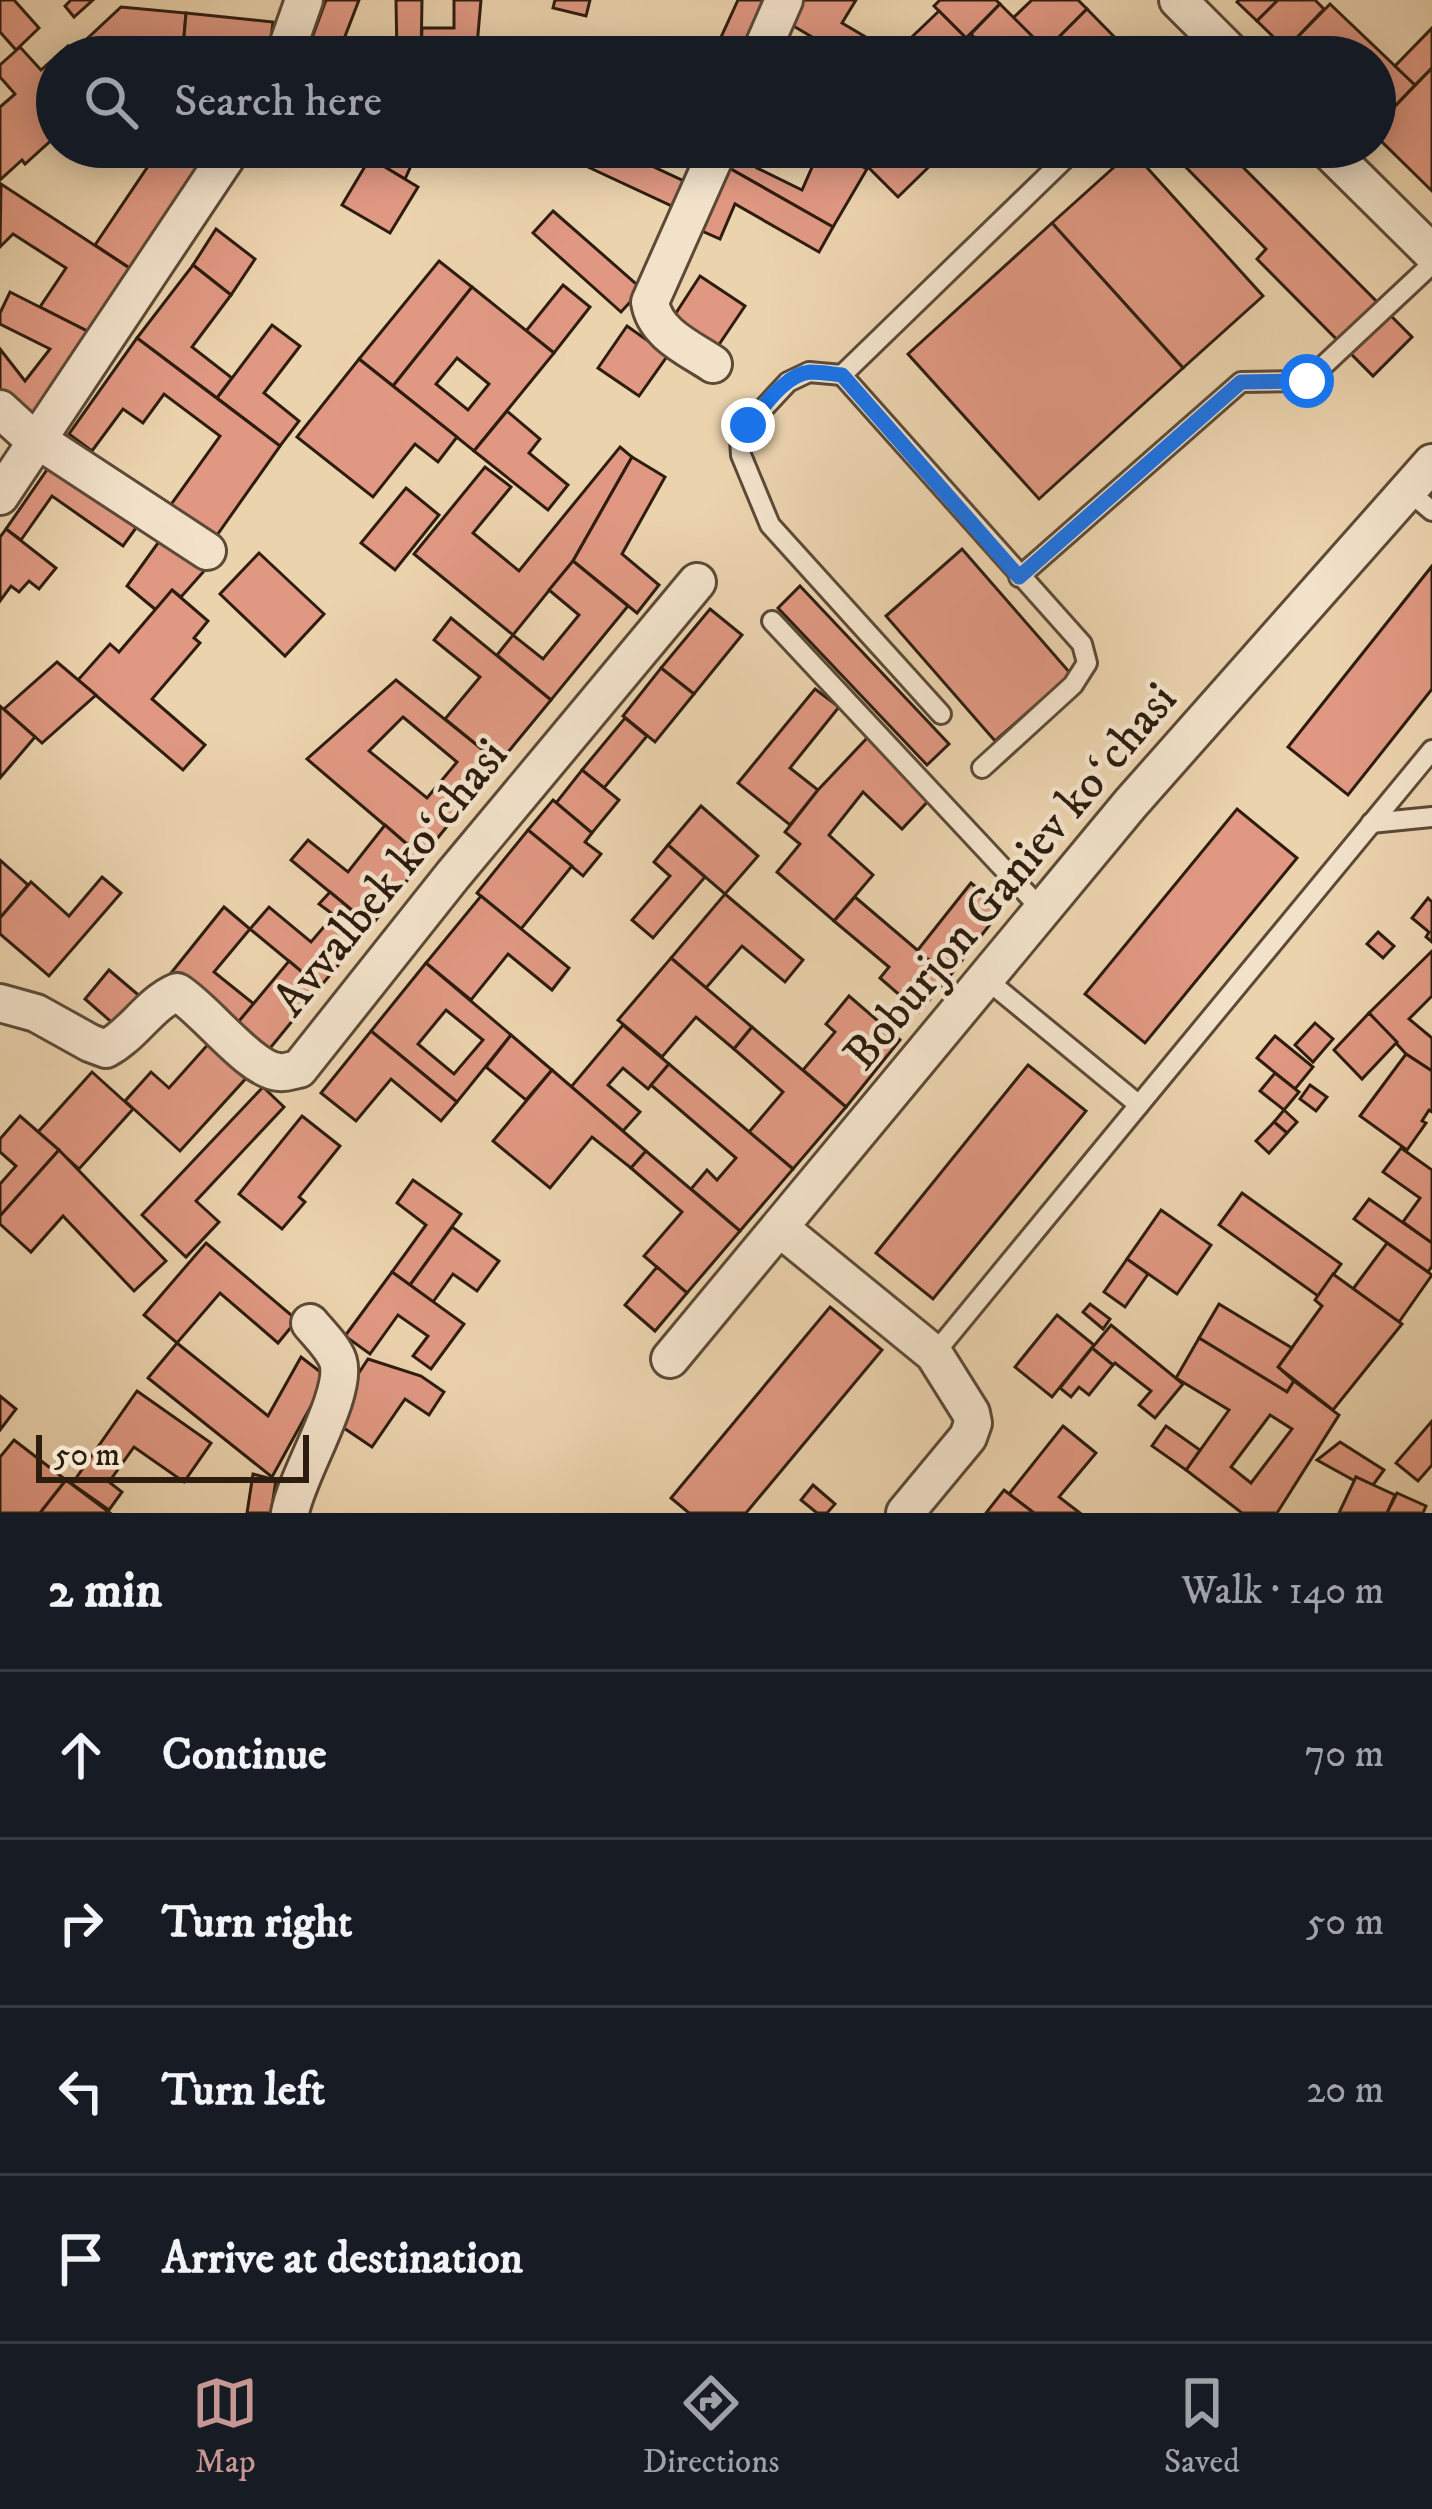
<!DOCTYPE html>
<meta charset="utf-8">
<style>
body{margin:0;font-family:"IM FELL DW Pica",serif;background:#242831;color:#f1f3f6}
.scale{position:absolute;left:36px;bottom:30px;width:273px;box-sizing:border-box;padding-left:12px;border:6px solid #2d1d0f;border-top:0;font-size:33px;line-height:42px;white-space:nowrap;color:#2d1d0f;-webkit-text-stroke:9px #f2e2ca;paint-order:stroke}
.stop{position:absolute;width:36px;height:36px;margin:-27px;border:9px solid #1a73e8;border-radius:50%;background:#fff}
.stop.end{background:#1a73e8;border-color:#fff;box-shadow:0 3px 12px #0008}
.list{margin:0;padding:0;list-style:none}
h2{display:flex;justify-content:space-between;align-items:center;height:156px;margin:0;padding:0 48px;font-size:51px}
h2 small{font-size:39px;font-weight:400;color:#9ea1a6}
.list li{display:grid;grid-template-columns:78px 1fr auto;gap:36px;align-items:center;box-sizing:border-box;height:168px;padding:0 48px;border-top:3px solid #363941}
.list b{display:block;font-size:45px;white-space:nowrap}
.list em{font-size:39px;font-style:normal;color:#9ea1a6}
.icon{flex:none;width:66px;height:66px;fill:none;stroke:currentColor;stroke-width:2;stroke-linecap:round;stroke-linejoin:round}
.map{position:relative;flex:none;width:1432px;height:1513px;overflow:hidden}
.search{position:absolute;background:#171b24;box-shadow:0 6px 30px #0003;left:36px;right:36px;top:36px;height:132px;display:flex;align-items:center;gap:30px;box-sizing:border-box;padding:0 42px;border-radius:66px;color:#9ea1a6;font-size:45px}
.sheet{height:828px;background:#171b24}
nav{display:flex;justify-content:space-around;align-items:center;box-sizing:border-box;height:168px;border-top:3px solid #363941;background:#171b24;font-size:33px;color:#9ea1a6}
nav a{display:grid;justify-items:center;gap:6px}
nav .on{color:#c59692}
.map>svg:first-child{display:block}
.building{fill:#e09882;stroke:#2d1d0f;stroke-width:3;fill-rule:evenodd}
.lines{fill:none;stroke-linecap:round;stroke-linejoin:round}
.service-casing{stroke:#5c4a37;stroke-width:24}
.minor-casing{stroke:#5c4a37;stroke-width:42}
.service{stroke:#f2e2ca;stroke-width:18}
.minor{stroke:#f2e2ca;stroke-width:36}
.route{stroke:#1a73e8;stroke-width:15}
.labels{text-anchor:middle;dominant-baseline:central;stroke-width:9;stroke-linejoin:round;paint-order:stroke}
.street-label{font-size:48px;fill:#2d1d0f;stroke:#f2e2ca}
</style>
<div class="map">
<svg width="1432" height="1513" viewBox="0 0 1432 1513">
<rect width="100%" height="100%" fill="#ebd3ae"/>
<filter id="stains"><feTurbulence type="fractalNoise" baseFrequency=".00167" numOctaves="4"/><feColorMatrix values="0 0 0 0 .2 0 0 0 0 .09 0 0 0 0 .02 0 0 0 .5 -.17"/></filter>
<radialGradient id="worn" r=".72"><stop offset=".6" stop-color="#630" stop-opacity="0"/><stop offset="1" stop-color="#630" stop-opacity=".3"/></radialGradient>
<g class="building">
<path d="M0 0H14L39 28 16 50 0 32Z"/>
<path d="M71 0H93L74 17 65 6Z"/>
<path d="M326 0H359L337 57H305Z"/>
<path d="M396 0H422L421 57H397Z"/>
<path d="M454 0H481L476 57H421L422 28H454Z"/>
<path d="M555 0H590L586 16 553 8Z"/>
<path d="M738 0H771L744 57H712Z"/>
<path d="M804 0H856L842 23 891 52 889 57H846L790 24Z"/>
<path d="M940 0H996L1000 4 966 38 934 6Z"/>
<path d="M1032 0H1078L1087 9 1046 50 1013 18Z"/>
<path d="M1239 0H1278L1257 21 1237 2Z"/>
<path d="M1278 0H1315L1324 9 1286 49 1257 21Z"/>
<path d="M1000 4 1046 50 1039 57H993L971 34Z"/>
<path d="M1330 4 1415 85 1375 127V57H1294L1286 49Z"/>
<path d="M121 7 186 13 183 49 155 47 144 57H77L73 52Z"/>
<path d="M1087 9 1134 57H1076L1058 38Z"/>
<path d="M939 11 966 38 947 57H894L893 55Z"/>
<path d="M186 13 273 22 269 57 183 49Z"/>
<path d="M1432 28V68L1415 85 1395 66Z"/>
<path d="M782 38 815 57H773Z"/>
<path d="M68 46 77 57H57V135L25 164 22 160 0 180V107L15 94 0 77V65L20 47 41 70Z"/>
<path d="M1432 68V191L1375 135V127Z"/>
<path d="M161 147H221L137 273 95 245Z"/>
<path d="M351 147H413L418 150 405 179Z"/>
<path d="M545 147H611L686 182 674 207Z"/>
<path d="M730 147H767L757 168 802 190 813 165 776 147H822L867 169 833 227 722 164Z"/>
<path d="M870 147H935L942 154 898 197 859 158Z"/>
<path d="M1183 147H1223L1412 337 1373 376 1257 259 1266 249 1174 155Z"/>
<path d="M1132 151 1263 296 1183 368 1052 223Z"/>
<path d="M370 158 418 187 390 233 342 205Z"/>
<path d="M722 164 833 227 819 252 735 204 720 239 693 227Z"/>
<path d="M1 184 137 273 95 335 40 307 66 268 13 234 0 247Z"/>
<path d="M553 211 642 289 621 312 533 233Z"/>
<path d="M1052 223 1183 368 1039 499 908 354Z"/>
<path d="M216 229 255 259 231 295 193 265Z"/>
<path d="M439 261 472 287 393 386 359 359Z"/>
<path d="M193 265 231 295 192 347 232 378 217 398 137 338Z"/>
<path d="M700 276 745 306 718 346 674 316Z"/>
<path d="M563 285 590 307 554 353 526 331Z"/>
<path d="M472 287 554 353 474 451 393 386ZM457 358 489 384 468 410 436 384Z"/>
<path d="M10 292 95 335 28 424 0 395V349L25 381 50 349 0 324V313Z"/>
<path d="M272 325 300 346 264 393 299 421 280 446 217 398Z"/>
<path d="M627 326 668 355 639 396 598 368Z"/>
<path d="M137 338 280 446 215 538 170 506 220 436 164 394 143 423 123 409 92 451 69 434Z"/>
<path d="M359 359 457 437 438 462 415 444 373 497 297 437Z"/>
<path d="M507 411 540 439 529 453 568 485 548 510 474 451Z"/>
<path d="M620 447 632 457 573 561 513 635 414 554 485 467 511 487 473 533 519 571Z"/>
<path d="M632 457 665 477 622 554 659 585 637 613 573 561Z"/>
<path d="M53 461 141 521 123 546 52 496 21 540 6 529Z"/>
<path d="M406 488 439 515 395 570 361 543Z"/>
<path d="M6 529 56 568 39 589 29 581 19 592 11 586 0 601V537Z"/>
<path d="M163 536 205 570 181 597 172 590 156 610 127 586Z"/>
<path d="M962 549 1071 674 995 741 886 616Z"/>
<path d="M259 553 324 614 285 656 220 594Z"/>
<path d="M573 561 628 606 551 700 497 655 513 635 543 659 579 615 549 590Z"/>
<path d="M1432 566V689L1348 795 1288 747Z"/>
<path d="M800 586 949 744 927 765 778 608Z"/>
<path d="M172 590 208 621 194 638 200 643 152 699 205 745 183 770 78 680 110 644 119 652Z"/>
<path d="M710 609 742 635 694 694 661 668Z"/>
<path d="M451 618 551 700 499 763 445 719 480 677 434 640Z"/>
<path d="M57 662 96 695 42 743 4 709Z"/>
<path d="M661 668 694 694 655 742 623 716Z"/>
<path d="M396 680 499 763 422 857 307 759ZM403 717 457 762 427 798 369 751Z"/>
<path d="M815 689 839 707 790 768 818 790 790 825 738 783Z"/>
<path d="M0 706 35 737 0 778Z"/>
<path d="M625 718 647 736 604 788 582 770Z"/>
<path d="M869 736 931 798 902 829 863 792 829 835 873 875 834 921 777 872 800 844 785 832 818 790Z"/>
<path d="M582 770 619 800 592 833 556 803Z"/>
<path d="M553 800 592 833 585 842 601 854 583 876 528 830Z"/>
<path d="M701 806 758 856 725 894 668 845Z"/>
<path d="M1237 809 1297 858 1145 1043 1085 994Z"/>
<path d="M385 825 424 859 371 926 291 860 308 840 348 872Z"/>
<path d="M528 830 572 866 521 929 477 893Z"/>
<path d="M668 845 705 877 653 938 632 920 670 876 654 862Z"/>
<path d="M0 860 28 885 0 918Z"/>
<path d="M102 877 121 893 49 976 0 934V918L31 882 69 916Z"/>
<path d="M971 883 1002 909 949 977 917 951Z"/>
<path d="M330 892 371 926 320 987 250 929 269 907 311 942 334 915 319 904Z"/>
<path d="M725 894 803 960 785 982 742 946 706 988 671 958Z"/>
<path d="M481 896 569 968 552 990 508 954 471 1000 426 963Z"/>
<path d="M855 897 949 977 919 1012 880 978 889 967 834 921Z"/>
<path d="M1428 898 1432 902V942L1426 937 1429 932 1412 918Z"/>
<path d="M224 907 250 929 214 972 254 1004 235 1026 171 973Z"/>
<path d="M1378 932 1394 946 1383 958 1367 944Z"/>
<path d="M1432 951V996L1409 1019 1432 1038V1071L1406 1054 1369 1013Z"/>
<path d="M671 958 752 1027 734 1049 696 1017 662 1057 618 1020Z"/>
<path d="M289 961 320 987 267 1052 235 1026Z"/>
<path d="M426 963 511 1035 457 1102 371 1031ZM446 1010 483 1040 454 1074 418 1044Z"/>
<path d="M109 970 149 1004 124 1033 85 999Z"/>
<path d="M849 996 900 1040 846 1107 803 1070 835 1032 826 1024Z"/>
<path d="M1369 1013 1397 1042 1362 1079 1334 1050Z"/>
<path d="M1315 1023 1333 1039 1313 1062 1295 1045Z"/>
<path d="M623 1025 669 1064 648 1089 623 1068 608 1085 640 1112 623 1131 571 1087Z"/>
<path d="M752 1027 846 1107 793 1169 749 1132 783 1092 734 1049Z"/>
<path d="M371 1031 457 1102 441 1121 391 1079 356 1121 321 1093Z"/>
<path d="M511 1035 552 1070 526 1100 486 1067Z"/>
<path d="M1275 1036 1313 1067 1295 1089 1257 1058Z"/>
<path d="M211 1041 249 1075 180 1151 125 1101 151 1072 169 1088Z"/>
<path d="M1406 1054 1432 1071V1112L1429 1110 1422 1121 1426 1123 1407 1150 1360 1116Z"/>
<path d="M669 1064 793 1169 740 1231 691 1189 707 1170 717 1180 736 1158 651 1085Z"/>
<path d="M1028 1065 1086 1111 933 1299 876 1253Z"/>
<path d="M552 1070 646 1151 631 1168 592 1137 550 1188 493 1141Z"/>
<path d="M92 1072 133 1109 79 1169 38 1132Z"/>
<path d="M1275 1073 1299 1092 1284 1110 1260 1091Z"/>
<path d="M1310 1085 1327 1097 1316 1111 1300 1099Z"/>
<path d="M263 1087 284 1107 196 1201 219 1222 186 1257 142 1215Z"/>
<path d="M1284 1110 1297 1122 1287 1133 1274 1122Z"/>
<path d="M20 1116 59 1150 0 1216V1184L16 1166 0 1152V1139Z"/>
<path d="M302 1116 340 1146 299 1197 305 1202 282 1229 239 1194Z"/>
<path d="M1274 1122 1287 1133 1269 1153 1256 1141Z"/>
<path d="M1401 1148 1432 1170V1243L1403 1222 1420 1198 1383 1172Z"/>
<path d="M59 1150 166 1261 134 1291 63 1216 31 1252 0 1224V1216Z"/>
<path d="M646 1151 740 1231 687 1293 644 1256 682 1212 631 1168Z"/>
<path d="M413 1180 461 1214 410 1285 392 1272 426 1225 397 1203Z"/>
<path d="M1242 1193 1341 1264 1318 1296 1219 1225Z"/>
<path d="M1369 1199 1432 1243V1266L1428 1272 1354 1219Z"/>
<path d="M1161 1210 1211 1245 1177 1294 1127 1259Z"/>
<path d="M452 1227 499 1261 477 1291 453 1274 433 1302 410 1285Z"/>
<path d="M206 1243 297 1320 278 1343 220 1293 177 1343 144 1315Z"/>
<path d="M1387 1243 1432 1275 1399 1322 1353 1289Z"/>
<path d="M1127 1259 1148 1274 1125 1307 1104 1292Z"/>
<path d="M657 1267 687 1293 655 1331 625 1305Z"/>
<path d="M392 1272 464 1324 431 1369 413 1356 428 1336 398 1315 370 1354 345 1336Z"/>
<path d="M1333 1274 1402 1324 1333 1410 1278 1367 1322 1306 1315 1300Z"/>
<path d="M1090 1304 1110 1319 1103 1329 1083 1312Z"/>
<path d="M1219 1304 1292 1348 1278 1367 1294 1381 1287 1392 1199 1338Z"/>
<path d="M830 1307 882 1350 746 1513H689L671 1498Z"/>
<path d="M1057 1315 1094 1345 1052 1397 1015 1367Z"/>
<path d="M1111 1325 1183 1384 1155 1418 1139 1405 1151 1391 1115 1363 1113 1365 1092 1348Z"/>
<path d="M1199 1338 1287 1392 1294 1381 1339 1415 1277 1513H1242L1186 1470 1229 1410 1176 1378ZM1270 1415 1292 1429 1251 1483 1231 1467Z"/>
<path d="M177 1343 268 1416 301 1357 327 1377 272 1477 148 1378Z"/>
<path d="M1092 1348 1113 1365 1089 1395 1079 1387 1071 1397 1060 1388Z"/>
<path d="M368 1359 421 1376 444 1392 429 1415 405 1399 372 1447 329 1418Z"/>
<path d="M137 1391 211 1443 184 1482 134 1447 109 1482 122 1492 109 1510 72 1484Z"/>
<path d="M0 1396 16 1409 0 1430Z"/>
<path d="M1432 1421V1465L1418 1481 1396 1463Z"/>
<path d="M1063 1426 1096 1453 1059 1497 1080 1513H1034L1009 1494Z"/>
<path d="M1166 1426 1200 1450 1186 1470 1152 1446Z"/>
<path d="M14 1440 66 1480 40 1513H0V1457Z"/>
<path d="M1340 1442 1384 1470 1373 1485 1356 1477 1355 1481 1317 1460Z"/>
<path d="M253 1474 276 1480 271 1513H247Z"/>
<path d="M1356 1477 1395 1495 1387 1513H1339Z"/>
<path d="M66 1480 110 1513H40Z"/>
<path d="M813 1485 835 1504 827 1513H817L801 1500Z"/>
<path d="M1004 1490 1009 1494 1034 1513H986Z"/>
<path d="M1397 1493 1426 1506 1423 1513H1387Z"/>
</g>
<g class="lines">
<defs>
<g id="service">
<path d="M842 375 1082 644 1087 663 1073 685 982 768"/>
<path d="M1406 489 1432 511"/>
<path d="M1019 577 1241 382 1307 381 1432 264"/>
<path d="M772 621 1043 911"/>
<path d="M941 714 770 525 741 455 740 439 748 425 788 382 809 372 842 375 1077 147"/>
<path d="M1371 823 1432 817"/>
<path d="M986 979 1139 1105 1432 750"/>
<path d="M934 1354 1139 1105"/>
</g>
<g id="minor">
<path d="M1178 0 1235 57"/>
<path d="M284 57 304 0"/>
<path d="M759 57 784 0"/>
<path d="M1325 147 1432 253"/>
<path d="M713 364C689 348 655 334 650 302L719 147"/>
<path d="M0 409 24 431 207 551"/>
<path d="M0 496 233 147"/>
<path d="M0 1003 36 1013 90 1043 106 1049C134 1034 149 1004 177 992 205 1009 250 1070 279 1072 286 1073 292 1070 299 1069L453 875 697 582"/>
<path d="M781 1229 934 1354 971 1413 973 1423 968 1437 905 1513"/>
<path d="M670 1359 1131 803 1432 463"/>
<path d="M290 1513C297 1474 348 1394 338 1361 333 1347 319 1334 310 1323"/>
</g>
</defs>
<use href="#service" class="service-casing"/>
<use href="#minor" class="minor-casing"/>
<use href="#service" class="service"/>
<use href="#minor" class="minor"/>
</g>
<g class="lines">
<path class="route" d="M748 425C763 408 785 374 810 372 820 372 832 374 842 375L1019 577 1241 382 1307 381"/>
</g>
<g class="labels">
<g class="street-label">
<text transform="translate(1011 877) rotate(-50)">Boburjon Ganiev koʻchasi</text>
<text transform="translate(391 878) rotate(-51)">Avvalbek koʻchasi</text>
</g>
</g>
<rect width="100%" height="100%" filter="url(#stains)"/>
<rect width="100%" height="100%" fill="url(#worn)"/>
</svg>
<div class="scale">50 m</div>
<div class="stop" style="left:1307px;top:381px"></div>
<div class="stop end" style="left:748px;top:425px"></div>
<div class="search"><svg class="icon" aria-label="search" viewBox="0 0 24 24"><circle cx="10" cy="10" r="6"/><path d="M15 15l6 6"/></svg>Search here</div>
</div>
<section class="sheet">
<h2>2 min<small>Walk · 140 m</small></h2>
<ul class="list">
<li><svg class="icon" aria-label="ahead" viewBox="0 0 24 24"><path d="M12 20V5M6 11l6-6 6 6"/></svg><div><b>Continue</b></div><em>70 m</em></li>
<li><svg class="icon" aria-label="right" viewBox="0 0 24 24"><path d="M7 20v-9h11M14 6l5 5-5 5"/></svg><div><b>Turn right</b></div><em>50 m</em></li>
<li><svg class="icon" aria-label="left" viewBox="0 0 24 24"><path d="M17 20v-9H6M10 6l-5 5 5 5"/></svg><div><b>Turn left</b></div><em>20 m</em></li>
<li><svg class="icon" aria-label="arrive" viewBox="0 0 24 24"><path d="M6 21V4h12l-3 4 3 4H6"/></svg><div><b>Arrive at destination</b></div></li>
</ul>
</section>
<nav>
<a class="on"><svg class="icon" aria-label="map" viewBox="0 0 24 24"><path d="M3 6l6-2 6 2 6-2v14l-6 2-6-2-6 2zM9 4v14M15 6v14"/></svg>Map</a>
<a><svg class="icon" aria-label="directions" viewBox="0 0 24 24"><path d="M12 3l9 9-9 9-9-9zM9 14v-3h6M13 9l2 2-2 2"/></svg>Directions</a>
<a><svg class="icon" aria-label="saved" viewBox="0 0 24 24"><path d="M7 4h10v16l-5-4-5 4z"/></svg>Saved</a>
</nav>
